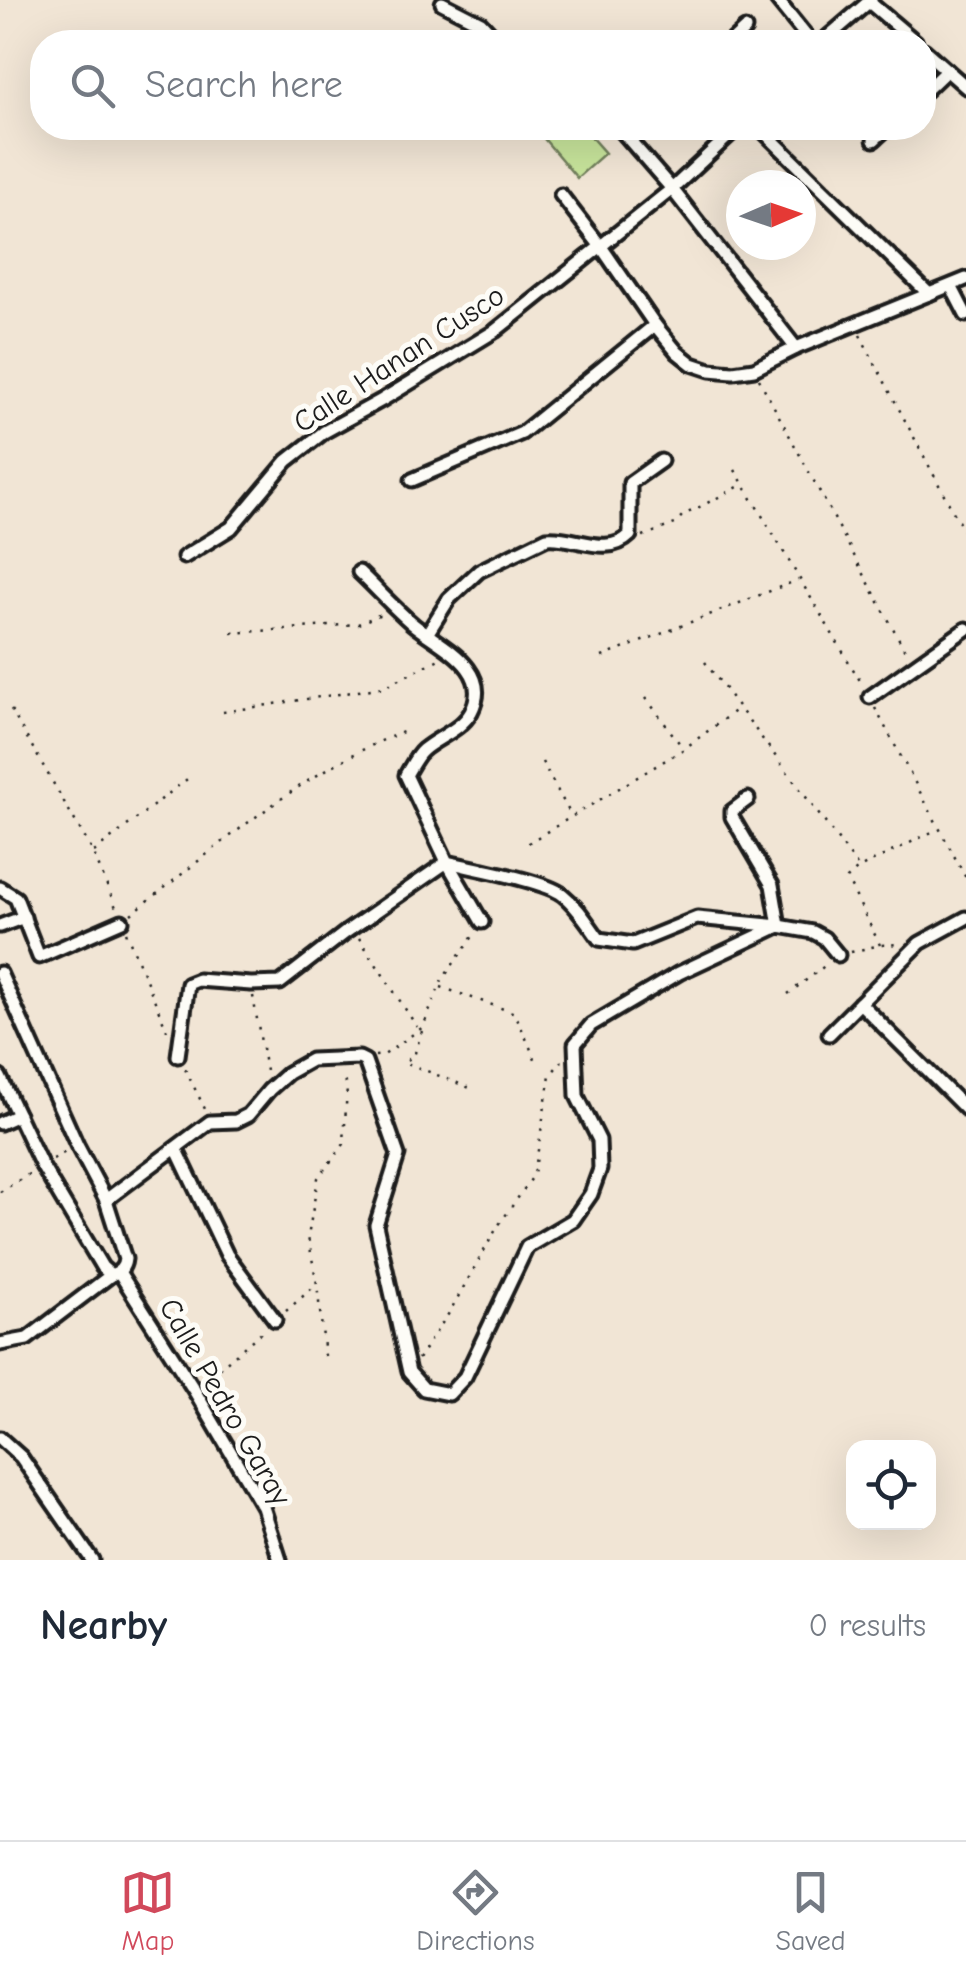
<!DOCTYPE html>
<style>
body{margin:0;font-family:"Comic Neue",sans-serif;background:#f6f6f7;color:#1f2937}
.controls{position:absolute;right:30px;bottom:30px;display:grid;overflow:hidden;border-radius:20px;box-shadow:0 10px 40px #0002}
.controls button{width:90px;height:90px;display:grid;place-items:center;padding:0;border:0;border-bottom:2px solid #e0e1e3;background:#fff;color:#1f2937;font:50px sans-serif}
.compass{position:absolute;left:726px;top:170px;width:90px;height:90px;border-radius:50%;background:#fff;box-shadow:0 10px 40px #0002;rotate:88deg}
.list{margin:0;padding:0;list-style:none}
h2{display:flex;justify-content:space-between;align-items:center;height:130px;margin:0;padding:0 40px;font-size:42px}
h2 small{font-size:32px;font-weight:400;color:#747a83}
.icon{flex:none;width:55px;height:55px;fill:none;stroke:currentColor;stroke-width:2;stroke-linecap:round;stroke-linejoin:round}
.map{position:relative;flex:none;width:966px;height:1560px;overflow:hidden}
.search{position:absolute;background:#fff;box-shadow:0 10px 40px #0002;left:30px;right:30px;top:30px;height:110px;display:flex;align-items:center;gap:25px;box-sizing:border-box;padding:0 35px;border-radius:40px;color:#747a83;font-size:38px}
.sheet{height:280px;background:#fff}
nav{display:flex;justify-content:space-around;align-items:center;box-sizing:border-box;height:140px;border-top:2px solid #e0e1e3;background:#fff;font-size:28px;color:#747a83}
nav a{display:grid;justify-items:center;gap:5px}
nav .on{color:#d1495b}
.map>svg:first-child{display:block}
.green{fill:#c7e49b;stroke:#72805c;stroke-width:2.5}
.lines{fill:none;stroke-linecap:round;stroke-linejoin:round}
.minor-casing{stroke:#1c1c1c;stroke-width:19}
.path{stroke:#1c1c1c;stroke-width:2.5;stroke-dasharray:2.5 8;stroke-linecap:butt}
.minor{stroke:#fdfcf7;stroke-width:11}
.labels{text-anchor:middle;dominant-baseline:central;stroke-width:10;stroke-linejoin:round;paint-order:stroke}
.street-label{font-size:30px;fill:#1c1c1c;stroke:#fdfcf7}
</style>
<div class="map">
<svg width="966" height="1560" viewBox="0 0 966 1560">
<rect width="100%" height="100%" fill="#f1e5d5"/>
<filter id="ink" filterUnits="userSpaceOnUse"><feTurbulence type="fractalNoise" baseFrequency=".01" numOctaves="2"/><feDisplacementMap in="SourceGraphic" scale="20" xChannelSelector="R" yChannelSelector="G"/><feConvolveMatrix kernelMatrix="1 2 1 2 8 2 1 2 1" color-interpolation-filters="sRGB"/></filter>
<g filter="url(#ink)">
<path class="green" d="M535 128H583L605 153 577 178Z"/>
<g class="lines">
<defs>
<g id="minor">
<path d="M777 0 811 42"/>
<path d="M869 2 916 42"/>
<path d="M442 3 481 23 499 42"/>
<path d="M731 42 745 29"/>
<path d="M822 42 871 0"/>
<path d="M924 50 966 87"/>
<path d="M924 92 947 70"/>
<path d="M619 128 672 189 796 348"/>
<path d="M760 128 929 294"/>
<path d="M631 140 644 128"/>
<path d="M874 140 887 128"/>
<path d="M561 195 602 248 655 325 677 352 692 364 710 370 733 372 754 369 796 348 966 279"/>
<path d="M951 286 966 315"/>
<path d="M412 480 522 433 655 325"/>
<path d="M184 557 231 528 287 461 324 432 382 400 495 331 672 189 737 128"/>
<path d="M359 572C377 589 395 609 414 625 440 646 494 669 471 712 461 730 438 737 423 750 416 756 411 767 406 775L447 862C472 868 546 881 563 895 578 907 588 924 599 939L633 944 697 918 779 926 772 885 732 817V811L748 799"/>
<path d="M427 634 449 599 479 571 547 538C574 535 607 558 630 535V483L661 461"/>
<path d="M870 697 966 629"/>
<path d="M0 888 16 898 39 957 122 921"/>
<path d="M0 926 24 917"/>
<path d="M0 973 77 1145 106 1200 125 1259C124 1269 119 1272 111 1275L27 1339 0 1344"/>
<path d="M860 1003 966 1109"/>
<path d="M829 1034 920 943 966 918"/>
<path d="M178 1056 188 984 198 980 251 984 280 983 346 932 447 862 482 922"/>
<path d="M0 1077 42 1166 102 1267 111 1275"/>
<path d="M0 1123 18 1115"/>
<path d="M176 1148 227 1255 275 1320"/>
<path d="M106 1200 210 1122 236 1121 248 1115 269 1090 288 1073 311 1060 359 1058 365 1061 398 1155 376 1225 409 1372 424 1389 449 1394 465 1377 527 1247 573 1220 591 1194 600 1169 599 1140 577 1096 575 1044 591 1025 679 973 779 926 813 932 824 938 838 955"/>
<path d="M119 1272 194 1390 263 1507 280 1560"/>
<path d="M0 1438 21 1457 92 1560"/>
</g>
</defs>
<use href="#minor" class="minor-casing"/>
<g class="path">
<path d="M860 335 966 536"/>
<path d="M759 379 907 654"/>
<path d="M735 470 862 684"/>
<path d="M643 536 675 524 682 516 742 485"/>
<path d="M232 633 358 624 381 614"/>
<path d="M602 657 798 580"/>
<path d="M705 662 859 868"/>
<path d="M646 698 683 748"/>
<path d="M875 708 966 878"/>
<path d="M11 710 93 852 117 910"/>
<path d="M223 712 384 687 439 659"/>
<path d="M542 762 571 815"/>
<path d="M528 843 684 749 737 709"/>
<path d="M94 852 191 776"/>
<path d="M131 914C216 849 303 770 403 732"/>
<path d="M126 932 167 1030"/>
<path d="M359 938 417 1027"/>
<path d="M880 945 847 879 859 868 938 829"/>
<path d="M851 952 880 945 902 944"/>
<path d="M441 987 515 1013 536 1061"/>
<path d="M788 994 827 964"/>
<path d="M253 996 267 1077"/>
<path d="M422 1031 414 1056 404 1062 470 1088"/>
<path d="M375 1056 384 1055 423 1027 442 980 476 932"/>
<path d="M185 1069 206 1111"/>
<path d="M53 1159 67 1151"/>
<path d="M0 1192 29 1174"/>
<path d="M286 1311 317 1284"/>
<path d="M325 1356 317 1284 308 1237 318 1178 344 1144 347 1086 343 1074"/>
<path d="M418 1359 449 1313 498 1226 534 1175 550 1075 562 1061"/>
<path d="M203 1382 265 1329"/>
</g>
<use href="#minor" class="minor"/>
</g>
</g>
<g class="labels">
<g class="street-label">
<text transform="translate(399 359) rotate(-33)">Calle Hanan Cusco</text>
<text transform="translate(225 1402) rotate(60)">Calle Pedro Garay</text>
</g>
</g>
</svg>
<div class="controls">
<button><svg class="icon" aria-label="locate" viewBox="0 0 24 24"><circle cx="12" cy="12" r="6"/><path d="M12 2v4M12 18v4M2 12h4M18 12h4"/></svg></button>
</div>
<svg class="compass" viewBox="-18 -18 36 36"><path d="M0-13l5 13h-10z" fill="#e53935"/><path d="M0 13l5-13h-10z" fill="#747a83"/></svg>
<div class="search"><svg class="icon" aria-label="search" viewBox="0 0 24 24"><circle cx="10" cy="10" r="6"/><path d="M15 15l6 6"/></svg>Search here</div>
</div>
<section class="sheet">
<h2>Nearby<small>0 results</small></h2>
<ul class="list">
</ul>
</section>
<nav>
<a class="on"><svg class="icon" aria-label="map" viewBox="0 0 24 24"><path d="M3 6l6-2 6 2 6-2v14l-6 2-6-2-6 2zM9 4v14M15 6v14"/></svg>Map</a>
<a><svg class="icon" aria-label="directions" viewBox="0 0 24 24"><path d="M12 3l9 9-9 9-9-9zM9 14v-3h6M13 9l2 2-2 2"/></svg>Directions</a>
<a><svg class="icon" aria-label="saved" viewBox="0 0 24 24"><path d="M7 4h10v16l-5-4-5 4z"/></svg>Saved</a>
</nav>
